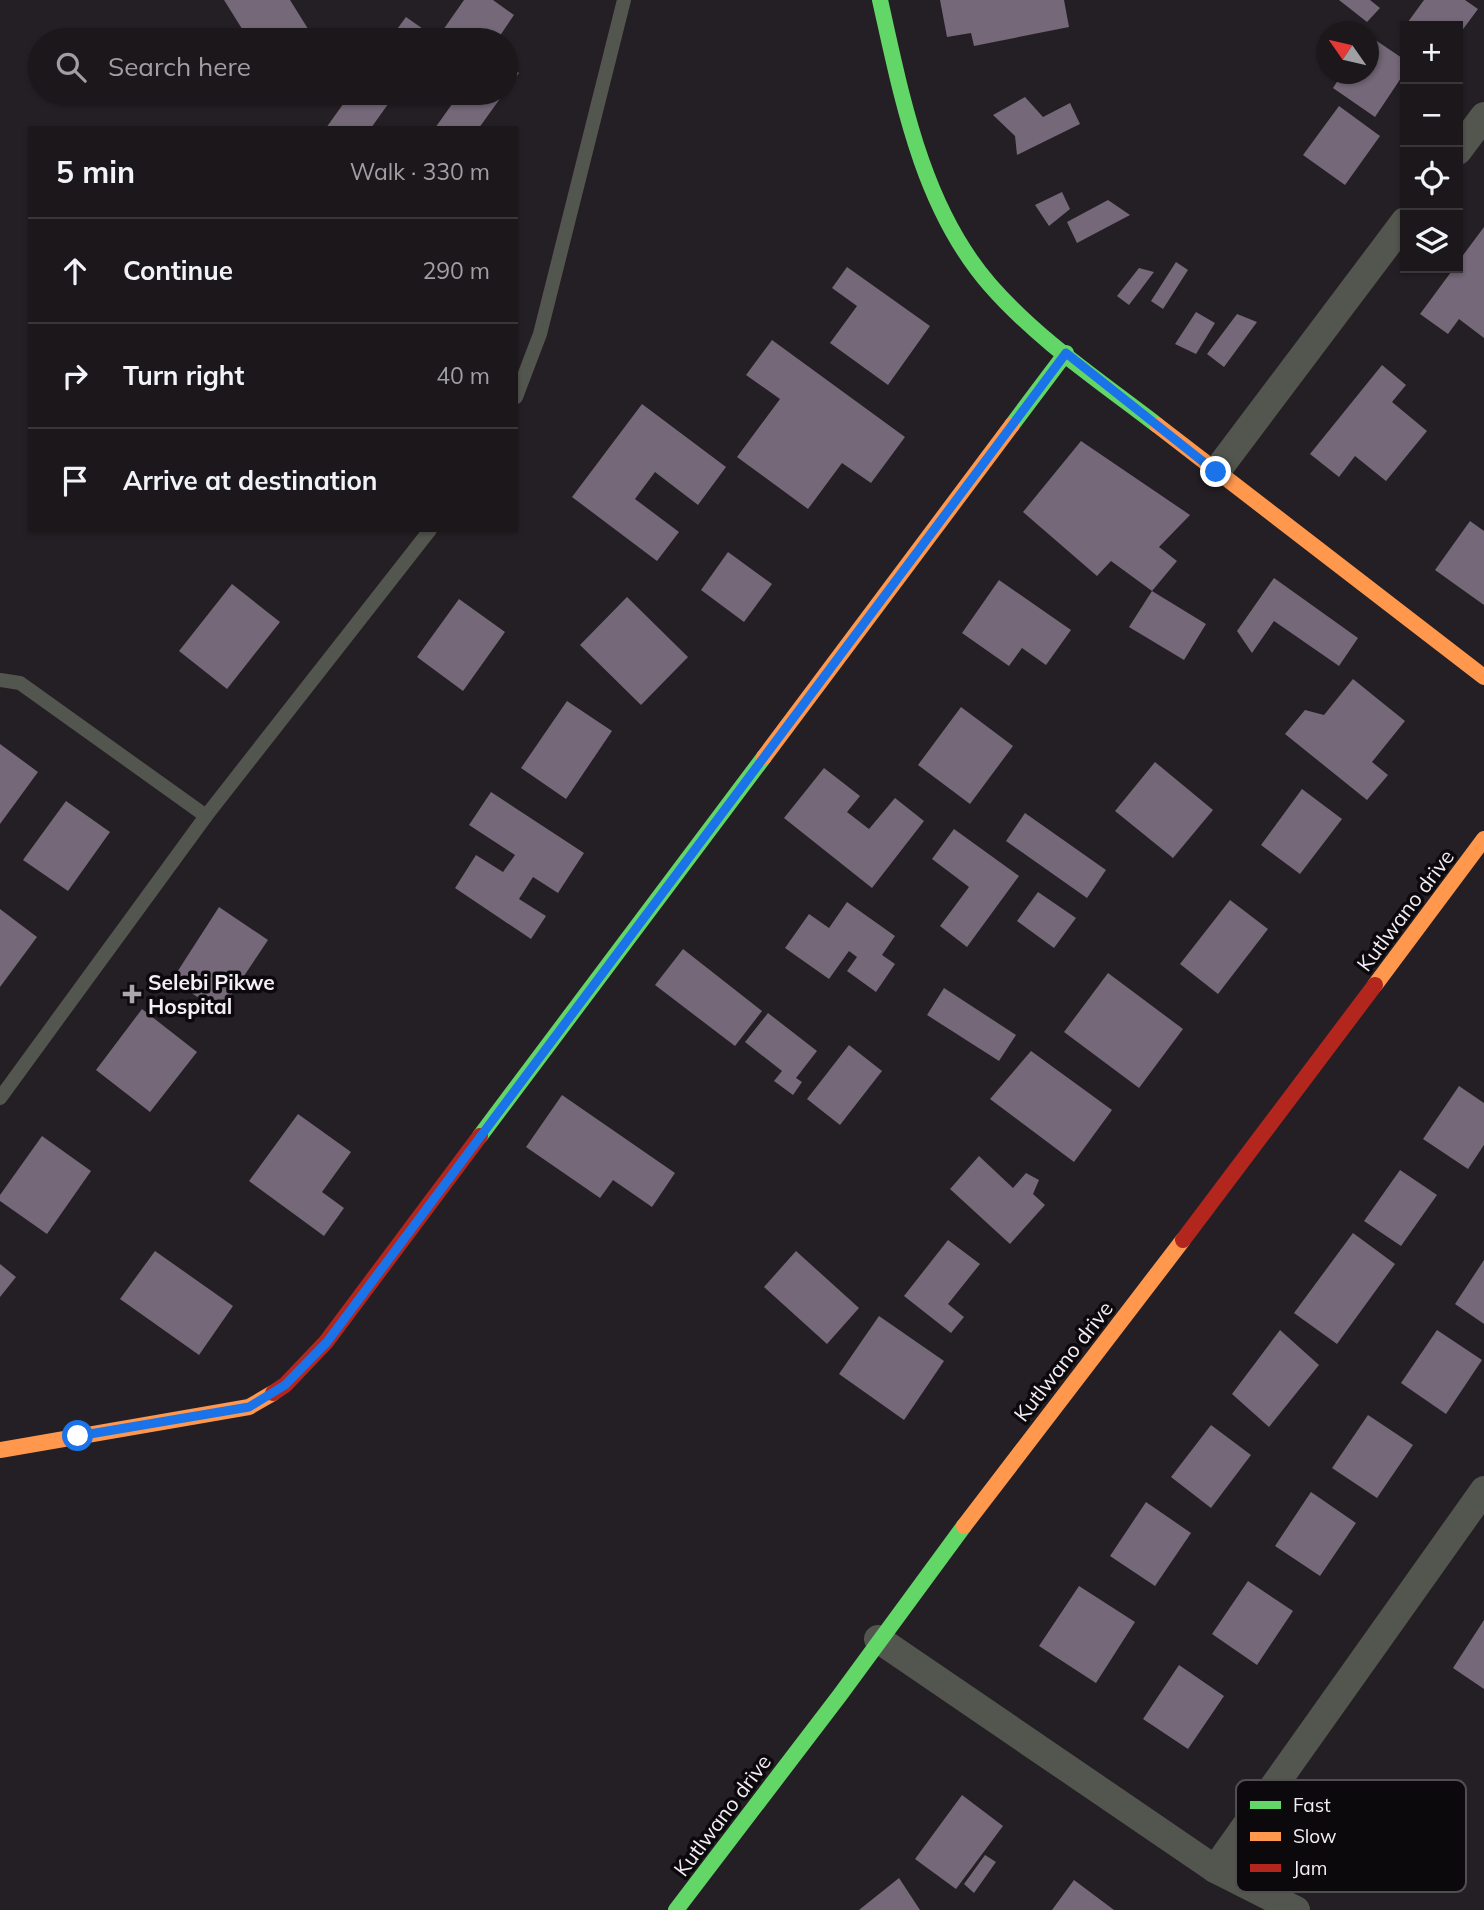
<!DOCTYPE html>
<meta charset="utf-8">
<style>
body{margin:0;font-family:Mulish,sans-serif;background:#242024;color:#f1f3f6}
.controls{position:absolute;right:21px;top:21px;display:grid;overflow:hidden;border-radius:0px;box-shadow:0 2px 5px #0004}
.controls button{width:63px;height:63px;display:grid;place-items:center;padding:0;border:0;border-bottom:2px solid #39363a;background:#1b171b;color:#f1f3f6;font:35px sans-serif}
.compass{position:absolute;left:1316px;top:21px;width:63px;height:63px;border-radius:50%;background:#1b171b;box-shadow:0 2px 5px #0004;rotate:304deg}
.stop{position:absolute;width:21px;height:21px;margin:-16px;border:5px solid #1a73e8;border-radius:50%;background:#fff}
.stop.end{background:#1a73e8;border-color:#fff;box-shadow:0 2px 7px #0008}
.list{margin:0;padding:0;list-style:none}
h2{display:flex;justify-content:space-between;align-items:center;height:91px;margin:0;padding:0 28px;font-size:30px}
h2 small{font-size:23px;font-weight:400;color:#a09fa3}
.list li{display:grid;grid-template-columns:46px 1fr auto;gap:21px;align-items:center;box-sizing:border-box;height:105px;padding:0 28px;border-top:2px solid #39363a}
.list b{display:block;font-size:26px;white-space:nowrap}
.list em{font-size:23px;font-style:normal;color:#a09fa3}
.icon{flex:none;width:38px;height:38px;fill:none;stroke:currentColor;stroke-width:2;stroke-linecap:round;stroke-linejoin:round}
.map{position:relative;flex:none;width:1484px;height:1910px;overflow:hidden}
.search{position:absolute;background:#1b171b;box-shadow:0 2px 5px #0004;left:28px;top:28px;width:490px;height:77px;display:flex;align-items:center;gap:18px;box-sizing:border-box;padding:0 24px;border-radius:38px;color:#a09fa3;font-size:26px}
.panel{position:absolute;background:#1b171b;box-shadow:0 2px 5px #0004;left:28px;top:126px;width:490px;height:406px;border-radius:0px}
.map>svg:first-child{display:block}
.building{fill:#746879}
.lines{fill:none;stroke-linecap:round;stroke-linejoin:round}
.lane{stroke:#53564e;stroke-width:14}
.street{stroke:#53564e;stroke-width:28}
.fast{stroke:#63d668;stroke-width:16}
.slow{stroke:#ff974d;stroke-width:16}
.jam{stroke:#b3261e;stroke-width:16}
.route{stroke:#1a73e8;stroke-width:9}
.poi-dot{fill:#aba6ab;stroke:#0c090c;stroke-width:2.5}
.labels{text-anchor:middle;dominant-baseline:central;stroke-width:7;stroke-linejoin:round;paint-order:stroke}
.street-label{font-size:21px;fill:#f3eef3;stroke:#0c090c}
.poi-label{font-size:21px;font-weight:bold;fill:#f3eef3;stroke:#0c090c;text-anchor:start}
.key{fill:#0c090c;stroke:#514e51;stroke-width:2}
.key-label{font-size:19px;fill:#f3eef3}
</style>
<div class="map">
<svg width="1484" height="1910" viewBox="0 0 1484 1910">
<rect width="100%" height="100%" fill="#241f24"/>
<g class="building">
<path d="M224 0H290L315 40H249Z"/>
<path d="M464 0H493L514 15 497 40H436Z"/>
<path d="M940 0H1064L1069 27 974 46 971 33 947 37Z"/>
<path d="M1339 0H1370L1380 8 1367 22Z"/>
<path d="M1424 0H1465L1478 9 1458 36V26H1405Z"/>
<path d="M406 17 436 38 434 40H389Z"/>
<path d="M1368 35 1405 60V72L1375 117 1333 88 1342 74H1368Z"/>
<path d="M506 63 519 73 506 91Z"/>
<path d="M351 93H396L371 128H326Z"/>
<path d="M460 93H504L479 128H435Z"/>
<path d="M1025 97 1043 117 1070 103 1080 124 1017 155 1015 136 993 115Z"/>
<path d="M1339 106 1380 136 1345 185 1303 155Z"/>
<path d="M1062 192 1070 209 1049 226 1035 205Z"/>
<path d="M1108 200 1130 215 1077 243 1067 222Z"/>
<path d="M1484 227V338L1459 319 1448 334 1420 314 1454 268H1458V262Z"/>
<path d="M1176 262 1188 270 1163 309 1151 301Z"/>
<path d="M847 267 930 326 888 385 830 343 857 306 832 288Z"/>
<path d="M1139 268 1154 272 1129 305 1117 296Z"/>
<path d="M1196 312 1215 323 1196 354 1175 344Z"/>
<path d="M1237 314 1257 322 1224 367 1207 354Z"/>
<path d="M772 340 905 437 871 483 842 463 808 509 737 457 780 399 746 375Z"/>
<path d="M1382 365 1406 385 1392 402 1427 431 1386 481 1355 456 1339 477 1310 454Z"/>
<path d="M642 404 726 467 698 505 655 472 635 499 679 532 657 561 572 497Z"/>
<path d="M1081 441 1190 515 1159 547 1177 561 1152 591 1206 624 1184 660 1129 627 1152 591 1111 561 1097 576 1023 512Z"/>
<path d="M1470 521 1484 531V605L1435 570Z"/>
<path d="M728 552 772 584 744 622 701 590Z"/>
<path d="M1274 578 1358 638 1339 666 1274 621 1252 653 1237 631Z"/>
<path d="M999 580 1071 630 1046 665 1022 648 1009 666 962 633Z"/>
<path d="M232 584 280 622 227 689 179 651Z"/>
<path d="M627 597 688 657 641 705 580 645Z"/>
<path d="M459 599 505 632 463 691 417 657Z"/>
<path d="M1353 679 1405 721 1372 762 1388 775 1367 800 1285 734 1305 710 1324 715Z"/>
<path d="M567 701 612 731 566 799 521 768Z"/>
<path d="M961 707 1013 746 970 804 918 765Z"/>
<path d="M0 744 38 772 0 824Z"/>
<path d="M1155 762 1213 810 1173 858 1115 811Z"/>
<path d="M824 768 860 796 847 812 869 829 895 798 924 821 872 888 784 818Z"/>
<path d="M1302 789 1342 819 1300 874 1261 845Z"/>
<path d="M491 792 584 853 558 893 533 877 519 899 546 916 531 939 455 888 476 855 503 872 515 855 469 825Z"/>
<path d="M66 801 110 832 68 891 23 860Z"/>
<path d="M1025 813 1106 870 1087 898 1006 841Z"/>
<path d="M954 829 1019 876 967 947 940 926 969 887 932 859Z"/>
<path d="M1038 892 1076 918 1054 948 1017 921Z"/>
<path d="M1230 900 1268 929 1218 994 1180 964Z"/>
<path d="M847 902 895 936 882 955 895 964 876 992 847 971 857 957 849 951 829 979 785 948 809 914 829 928Z"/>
<path d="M219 907 268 940 220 1012 172 980Z"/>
<path d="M0 909 37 937 0 987Z"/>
<path d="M683 949 762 1011 735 1046 655 985Z"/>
<path d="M1108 973 1183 1029 1139 1088 1064 1032Z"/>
<path d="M944 988 1016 1035 999 1061 927 1015Z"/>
<path d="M142 1009 197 1052 150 1112 96 1070Z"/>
<path d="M768 1013 817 1051 796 1078 802 1082 793 1095 774 1081 782 1071 745 1042Z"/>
<path d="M849 1045 882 1071 840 1125 807 1099Z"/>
<path d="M1031 1051 1112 1110 1074 1162 990 1099Z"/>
<path d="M1459 1086 1484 1103V1145L1468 1169 1423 1139Z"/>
<path d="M562 1095 675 1173 652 1207 613 1180 600 1198 526 1147Z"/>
<path d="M298 1114 351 1152 322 1192 344 1208 324 1236 249 1181Z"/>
<path d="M42 1136 91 1171 47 1234 0 1201V1195Z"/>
<path d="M979 1156 1013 1188 1026 1173 1039 1180 1033 1194 1045 1205 1010 1244 950 1189Z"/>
<path d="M1400 1170 1437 1195 1401 1246 1364 1221Z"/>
<path d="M1353 1233 1395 1264 1337 1344 1294 1313Z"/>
<path d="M948 1240 980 1264 948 1304 964 1317 951 1333 904 1296Z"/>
<path d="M155 1251 233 1306 199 1355 120 1299Z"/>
<path d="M796 1251 859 1308 827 1344 764 1287Z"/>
<path d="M1484 1260V1324L1455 1304Z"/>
<path d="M0 1264 16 1277 0 1297Z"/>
<path d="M879 1316 944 1361 904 1420 839 1374Z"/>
<path d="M1280 1330 1319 1365 1269 1427 1232 1394Z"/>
<path d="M1437 1330 1482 1360 1446 1414 1401 1383Z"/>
<path d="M1368 1415 1413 1445 1377 1498 1332 1468Z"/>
<path d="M1211 1425 1251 1455 1211 1508 1171 1477Z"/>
<path d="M1311 1492 1356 1523 1320 1576 1275 1546Z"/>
<path d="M1146 1502 1191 1533 1155 1586 1110 1556Z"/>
<path d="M1248 1581 1293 1611 1257 1665 1212 1634Z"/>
<path d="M1079 1586 1135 1622 1096 1683 1039 1646Z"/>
<path d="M1484 1620V1689L1453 1668Z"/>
<path d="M1179 1665 1224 1696 1188 1749 1143 1719Z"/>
<path d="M962 1795 1003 1826 956 1889 915 1859Z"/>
<path d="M985 1855 996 1862 974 1893 964 1884Z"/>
<path d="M899 1878 920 1910H859Z"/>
<path d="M1074 1880 1114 1910H1052Z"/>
</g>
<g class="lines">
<g class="lane">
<path d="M516 397 540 334 624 0"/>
<path d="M0 680 20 683 206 816"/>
<path d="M0 1098 206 816 430 530"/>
</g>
<g class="street">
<path d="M1458 151 1484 116"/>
<path d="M1216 472 1405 221"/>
<path d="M878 1639 1215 1869 1296 1910"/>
<path d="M1215 1869 1484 1490"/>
</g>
<g class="fast">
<path d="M880 0C902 98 922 207 990 285 1038 340 1100 381 1157 425"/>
<path d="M1012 425 1066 353"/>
<path d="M480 1136 764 757"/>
<path d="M676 1910 840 1695 964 1526"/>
</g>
<g class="slow">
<path d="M1157 425 1484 677"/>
<path d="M764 757 1012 425"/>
<path d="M1375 985 1484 839"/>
<path d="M0 1450 249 1407 273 1393"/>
<path d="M964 1526 1183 1240"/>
</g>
<g class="jam">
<path d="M1183 1240 1375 985"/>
<path d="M273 1393 285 1385 326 1342 480 1136"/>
</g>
</g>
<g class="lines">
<path class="route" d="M78 1436 249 1407 285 1385 327 1342 1066 353 1216 472"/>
</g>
<path class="poi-dot" d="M128.5 983.5h7v7h7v7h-7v7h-7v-7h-7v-7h7z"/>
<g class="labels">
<g class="street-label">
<text transform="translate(1405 910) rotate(-53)">Kutlwano drive</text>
<text transform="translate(1063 1361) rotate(-52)">Kutlwano drive</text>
<text transform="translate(722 1815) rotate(-53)">Kutlwano drive</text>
</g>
<g class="poi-label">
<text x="148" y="982">Selebi Pikwe<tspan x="148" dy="24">Hospital</tspan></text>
</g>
</g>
<rect x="1236" y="1780" width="230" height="112" rx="10" class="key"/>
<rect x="1250" y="1801" width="31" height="8" fill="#63d668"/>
<rect x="1250" y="1832" width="31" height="9" fill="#ff974d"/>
<rect x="1250" y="1864" width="31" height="8" fill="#b3261e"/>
<g class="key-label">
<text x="1293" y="1812">Fast</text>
<text x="1293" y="1843">Slow</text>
<text x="1293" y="1875">Jam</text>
</g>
</svg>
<div class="controls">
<button>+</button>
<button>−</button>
<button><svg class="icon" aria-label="locate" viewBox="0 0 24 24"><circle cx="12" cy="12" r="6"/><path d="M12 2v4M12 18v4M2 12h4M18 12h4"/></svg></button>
<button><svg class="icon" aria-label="layers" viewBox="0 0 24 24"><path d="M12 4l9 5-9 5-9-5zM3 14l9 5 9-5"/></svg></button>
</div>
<svg class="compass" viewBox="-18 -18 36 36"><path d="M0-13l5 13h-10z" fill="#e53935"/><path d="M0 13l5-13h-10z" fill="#a09fa3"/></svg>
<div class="stop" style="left:78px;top:1436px"></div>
<div class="stop end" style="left:1216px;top:472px"></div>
<div class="search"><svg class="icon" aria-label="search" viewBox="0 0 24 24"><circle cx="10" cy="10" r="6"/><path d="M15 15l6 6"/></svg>Search here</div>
<section class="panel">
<h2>5 min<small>Walk · 330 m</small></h2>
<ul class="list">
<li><svg class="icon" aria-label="ahead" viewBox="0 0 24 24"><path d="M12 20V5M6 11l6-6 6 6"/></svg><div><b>Continue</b></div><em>290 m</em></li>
<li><svg class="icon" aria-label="right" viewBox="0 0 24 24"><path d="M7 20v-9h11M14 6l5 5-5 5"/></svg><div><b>Turn right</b></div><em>40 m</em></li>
<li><svg class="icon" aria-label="arrive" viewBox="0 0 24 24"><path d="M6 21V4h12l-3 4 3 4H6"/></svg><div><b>Arrive at destination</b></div></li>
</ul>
</section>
</div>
